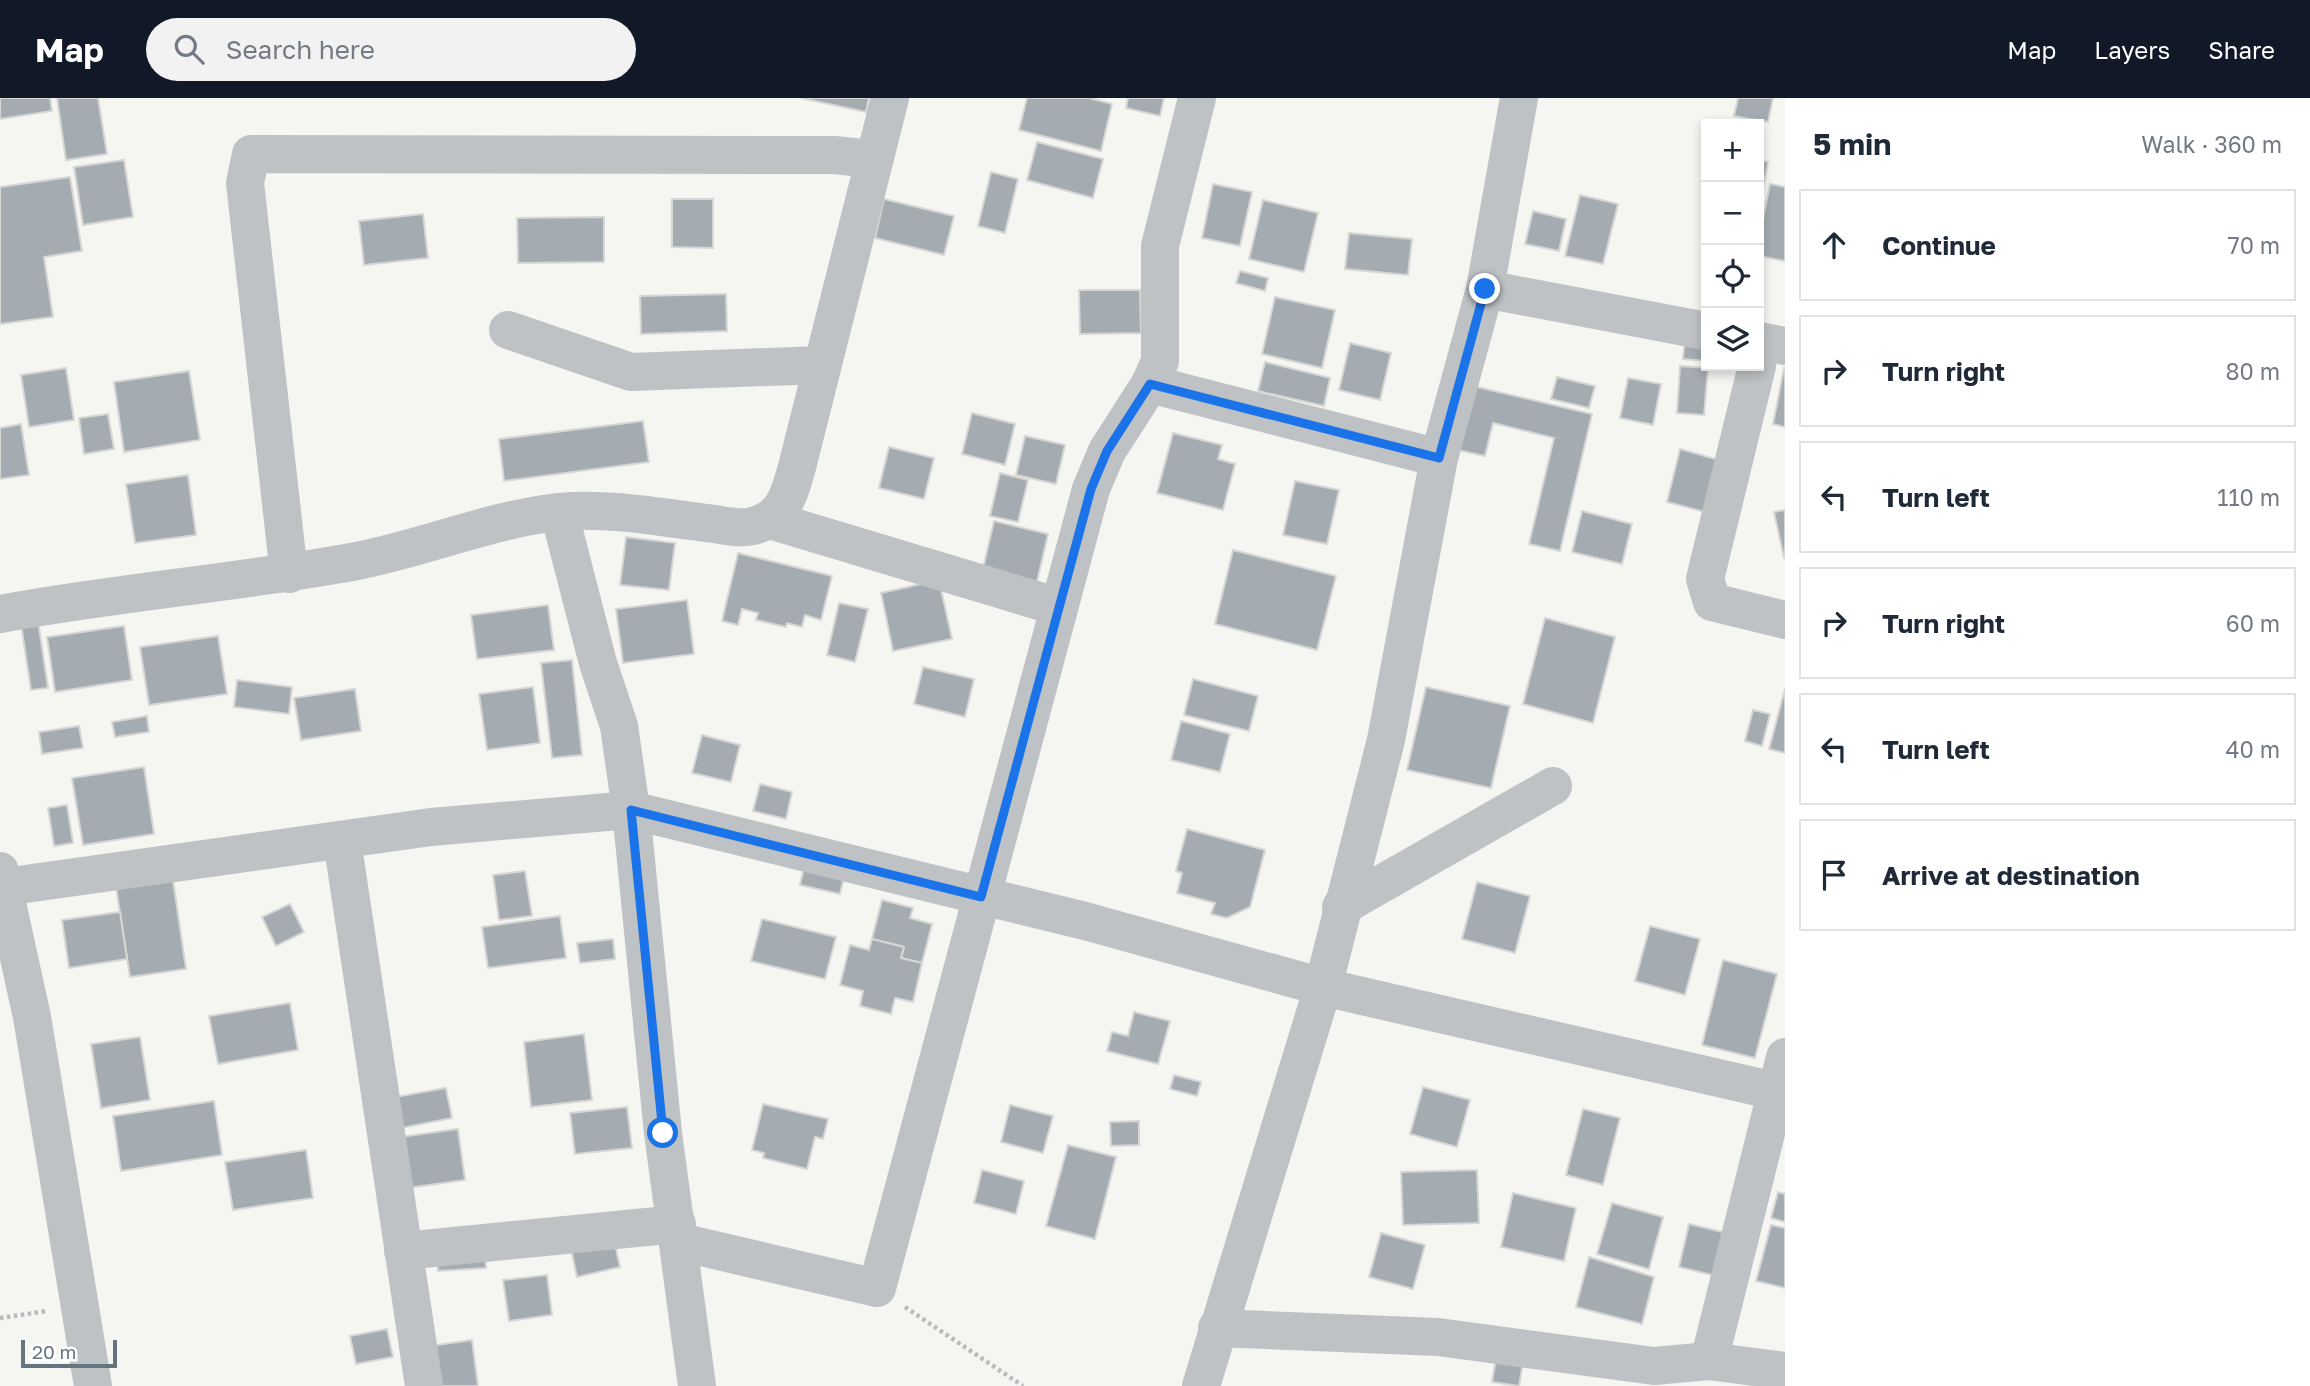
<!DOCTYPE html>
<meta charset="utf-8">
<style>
body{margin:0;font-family:"Golos Text",sans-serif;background:#f2f2f3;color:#1f2937}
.controls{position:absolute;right:21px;top:21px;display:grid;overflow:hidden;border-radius:0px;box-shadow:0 4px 10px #0003}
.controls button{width:63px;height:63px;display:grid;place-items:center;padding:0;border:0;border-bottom:2px solid #e0e1e3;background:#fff;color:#1f2937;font:35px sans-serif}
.scale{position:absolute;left:21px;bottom:18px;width:96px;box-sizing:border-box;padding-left:7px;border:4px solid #667480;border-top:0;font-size:19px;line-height:24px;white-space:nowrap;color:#667480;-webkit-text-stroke:5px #fff;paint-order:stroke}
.stop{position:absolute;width:21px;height:21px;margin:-16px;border:5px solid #1a73e8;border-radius:50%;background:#fff}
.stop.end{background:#1a73e8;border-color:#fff;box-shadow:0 2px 7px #0008}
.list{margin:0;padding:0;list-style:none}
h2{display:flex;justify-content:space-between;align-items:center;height:91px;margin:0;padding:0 28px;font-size:30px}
h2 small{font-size:23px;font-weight:400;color:#747a83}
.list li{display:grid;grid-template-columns:46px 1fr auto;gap:21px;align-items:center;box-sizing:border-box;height:112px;margin:0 14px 14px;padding:0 14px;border:2px solid #e0e1e3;border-radius:0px}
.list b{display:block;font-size:26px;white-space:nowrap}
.list em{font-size:23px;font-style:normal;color:#747a83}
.icon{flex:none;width:38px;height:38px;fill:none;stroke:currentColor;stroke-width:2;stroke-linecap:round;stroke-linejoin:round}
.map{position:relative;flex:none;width:1785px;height:1288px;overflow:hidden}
header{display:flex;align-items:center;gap:42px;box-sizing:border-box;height:98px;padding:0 35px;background:#111827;color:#fff}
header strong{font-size:33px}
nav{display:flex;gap:38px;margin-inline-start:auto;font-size:24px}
.search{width:490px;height:63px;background:#f2f2f3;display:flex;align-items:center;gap:18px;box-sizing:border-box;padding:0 24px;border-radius:38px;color:#747a83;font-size:26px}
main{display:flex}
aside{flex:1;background:#fff}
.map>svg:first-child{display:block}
.building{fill:#a5acb1;stroke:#d6d6d4;stroke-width:2}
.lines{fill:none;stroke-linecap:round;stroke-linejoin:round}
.path{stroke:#b8bbbd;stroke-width:4.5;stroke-dasharray:3.5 3.5;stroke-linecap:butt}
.minor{stroke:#bec2c5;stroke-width:38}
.route{stroke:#1a73e8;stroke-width:9}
</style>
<header>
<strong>Map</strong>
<div class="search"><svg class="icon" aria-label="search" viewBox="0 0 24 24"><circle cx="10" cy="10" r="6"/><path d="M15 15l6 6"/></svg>Search here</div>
<nav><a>Map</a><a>Layers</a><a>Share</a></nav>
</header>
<main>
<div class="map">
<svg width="1785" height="1288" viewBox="0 0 1785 1288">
<rect width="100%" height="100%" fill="#f5f5f1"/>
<g class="building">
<path d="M0 0H50L52 13 0 21Z"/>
<path d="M57 0H98L107 56 66 62Z"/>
<path d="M801 0H869L866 14Z"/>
<path d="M1027 0H1089L1112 6 1101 53 1019 32Z"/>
<path d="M1128 0H1164L1160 18 1126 10Z"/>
<path d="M1738 0H1773L1768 24 1734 18Z"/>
<path d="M1037 44 1103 61 1093 100 1027 82Z"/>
<path d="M124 62 133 119 83 127 74 69Z"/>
<path d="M1759 62 1768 64 1763 90H1759Z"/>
<path d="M991 74 1018 81 1005 135 978 128Z"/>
<path d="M70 79 82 153 44 159 53 219 0 226V89Z"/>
<path d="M1213 86 1252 94 1240 148 1202 140Z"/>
<path d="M1770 86 1785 89V163L1759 158V141Z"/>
<path d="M1580 97 1618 106 1603 166 1565 158Z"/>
<path d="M672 101H713V150L672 149Z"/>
<path d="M884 101 954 118 944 157 875 140Z"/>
<path d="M1263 102 1318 115 1304 174 1249 161Z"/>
<path d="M1533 113 1566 121 1559 153 1525 146Z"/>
<path d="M423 116 428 160 364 167 359 123Z"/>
<path d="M604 119V164L518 165 517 120Z"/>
<path d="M1349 135 1412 141 1408 177 1345 171Z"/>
<path d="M1240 173 1268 180 1265 193 1236 185Z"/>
<path d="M1079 192H1140L1141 235 1080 236Z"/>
<path d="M726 196 727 233 641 236 640 198Z"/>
<path d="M1275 199 1335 212 1322 270 1262 256Z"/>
<path d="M1685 240 1706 242V263L1683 261Z"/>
<path d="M1350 245 1391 255 1380 302 1339 292Z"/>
<path d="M1265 264 1330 280 1324 308 1258 293Z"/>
<path d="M1680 268 1708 270 1704 317 1677 315Z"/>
<path d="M66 270 74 322 29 329 21 277Z"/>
<path d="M1784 270 1785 271V329L1773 326Z"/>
<path d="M189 273 200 342 124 354 114 284Z"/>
<path d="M1557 279 1595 288 1589 310 1551 301Z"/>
<path d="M1628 280 1661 286 1653 327 1620 320Z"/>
<path d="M1473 288 1592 316 1560 453 1529 446 1554 340 1493 325 1485 358 1458 352Z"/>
<path d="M972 315 1015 326 1005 367 962 356Z"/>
<path d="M108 316 114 351 84 356 79 320Z"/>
<path d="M643 323 649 364 504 383 499 341Z"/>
<path d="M21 326 29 377 0 381V330Z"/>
<path d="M1173 335 1222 347 1218 361 1235 366 1223 412 1157 395Z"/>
<path d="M1025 338 1065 347 1056 386 1016 377Z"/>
<path d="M889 349 934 360 924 401 879 390Z"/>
<path d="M1680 351 1719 362 1705 414 1667 404Z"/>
<path d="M1000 375 1028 382 1018 424 990 418Z"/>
<path d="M188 377 196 437 135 445 126 386Z"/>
<path d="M1295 383 1339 392 1327 446 1283 437Z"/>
<path d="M1785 412V460H1784L1774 414Z"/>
<path d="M1582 413 1632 426 1622 466 1572 454Z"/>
<path d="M994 423 1048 436 1036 488 982 475Z"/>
<path d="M626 439 675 445 669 492 620 487Z"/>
<path d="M1233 452 1336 478 1317 552 1215 526Z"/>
<path d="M738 455 832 478 821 522 805 517 802 529 787 525 786 529 756 522 758 515 742 511 738 527 722 523Z"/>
<path d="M939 482 952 541 893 553 881 495Z"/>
<path d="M687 502 694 556 623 565 616 511Z"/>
<path d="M839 505 868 511 855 564 827 557Z"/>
<path d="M548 507 554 552 477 561 471 517Z"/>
<path d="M37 516 48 590 31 592 20 519Z"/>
<path d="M1545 520 1615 539 1593 625 1523 606Z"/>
<path d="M124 528 132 582 55 594 47 539Z"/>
<path d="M218 538 227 596 149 607 140 549Z"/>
<path d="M572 562 582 657 552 660 541 565Z"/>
<path d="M923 569 974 581 965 619 914 606Z"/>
<path d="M1193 581 1258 598 1249 633 1184 617Z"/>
<path d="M237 582 292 589 289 616 234 609Z"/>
<path d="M533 589 540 645 487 652 479 596Z"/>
<path d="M1426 589 1510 608 1491 690 1407 672Z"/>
<path d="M355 591 361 633 301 642 294 600Z"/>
<path d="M1785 591V655L1769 651Z"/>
<path d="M1753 612 1770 616 1762 648 1745 643Z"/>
<path d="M147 618 149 634 115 639 112 624Z"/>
<path d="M1181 623 1230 636 1220 674 1171 662Z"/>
<path d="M79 628 83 650 42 656 39 634Z"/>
<path d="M702 637 740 647 731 684 692 675Z"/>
<path d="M144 669 154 736 83 747 72 680Z"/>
<path d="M760 686 792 694 786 721 753 713Z"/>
<path d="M67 707 73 745 54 748 48 710Z"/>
<path d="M1187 731 1265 752 1250 809 1227 820 1211 816 1215 805 1177 795 1182 775 1176 773Z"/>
<path d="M804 769 844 779 840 796 800 787Z"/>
<path d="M525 773 532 818 499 822 493 777Z"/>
<path d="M172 775 186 871 130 879 115 783Z"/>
<path d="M1477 784 1530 798 1515 855 1462 841Z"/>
<path d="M882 802 913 810 910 820 932 826 922 865 901 860 904 849 872 841Z"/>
<path d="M290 806 304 834 276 848 262 819Z"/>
<path d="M120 814 127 861 69 870 62 822Z"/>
<path d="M560 818 566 860 488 870 482 829Z"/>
<path d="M762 821 836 839 825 881 751 863Z"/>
<path d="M1650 828 1700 841 1685 897 1635 883Z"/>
<path d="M613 841 615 861 580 865 577 845Z"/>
<path d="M872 841 904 849 901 860 922 865 913 904 895 900 891 916 860 908 863 893 840 887 850 847 869 852Z"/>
<path d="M1723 862 1777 876 1755 960 1702 947Z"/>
<path d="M290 905 298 952 218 966 209 918Z"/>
<path d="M1134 914 1170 923 1158 966 1107 953 1112 934 1128 938Z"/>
<path d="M584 936 592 1002 531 1009 524 944Z"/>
<path d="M140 939 150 1002 101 1010 91 946Z"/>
<path d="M1174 977 1201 984 1197 998 1170 991Z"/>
<path d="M1423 989 1470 1002 1457 1049 1410 1036Z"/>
<path d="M446 990 452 1020 401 1030 395 999Z"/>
<path d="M214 1003 222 1057 121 1073 113 1018Z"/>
<path d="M763 1006 828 1021 823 1041 815 1039 807 1071 763 1060 764 1055 752 1052Z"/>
<path d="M1010 1007 1053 1018 1043 1055 1001 1044Z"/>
<path d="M627 1009 632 1050 575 1056 570 1015Z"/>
<path d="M1583 1011 1620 1020 1603 1087 1566 1077Z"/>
<path d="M1139 1023V1047L1111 1048 1110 1024Z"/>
<path d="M458 1031 465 1082 407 1090 400 1039Z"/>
<path d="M1068 1047 1116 1059 1095 1141 1046 1128Z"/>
<path d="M306 1052 313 1100 233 1112 225 1064Z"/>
<path d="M982 1072 1024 1083 1016 1116 974 1105Z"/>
<path d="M1477 1072 1479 1125 1403 1127 1401 1074Z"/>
<path d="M1778 1094 1785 1096V1124L1771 1120Z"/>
<path d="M1513 1095 1576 1110 1564 1163 1501 1149Z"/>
<path d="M1612 1105 1663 1119 1649 1171 1597 1156Z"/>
<path d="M610 1123 620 1169 577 1179 567 1132Z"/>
<path d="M1689 1126 1731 1136 1721 1179 1679 1169Z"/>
<path d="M1771 1127 1785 1130V1190L1756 1183Z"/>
<path d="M1381 1135 1425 1147 1413 1191 1369 1179Z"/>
<path d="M485 1148 486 1170 438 1173 437 1151Z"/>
<path d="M1589 1159 1654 1179 1642 1226 1576 1209Z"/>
<path d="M547 1177 552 1217 509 1223 503 1182Z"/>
<path d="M387 1231 393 1259 356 1266 350 1238Z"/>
<path d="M472 1242 478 1288H436L430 1248Z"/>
<path d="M1497 1254 1524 1259 1519 1288 1492 1284Z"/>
</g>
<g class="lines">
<g class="path">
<path d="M905 1209 1023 1288"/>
<path d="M0 1220 47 1213"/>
</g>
<g class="minor">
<path d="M1485 191 1706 233"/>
<path d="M508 232 631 274 820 267"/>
<path d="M1759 243 1785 248"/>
<path d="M1757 268 1705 481 1712 504 1785 522"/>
<path d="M1150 286 1439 360"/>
<path d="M559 414 598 565 619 628 631 712 663 1035 697 1288"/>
<path d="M770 422 1059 509"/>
<path d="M289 476 245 85 251 56 834 57 872 61"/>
<path d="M0 516C118 494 238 485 357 463 424 450 489 422 558 414 604 409 660 419 706 425 720 426 739 432 753 428 784 420 789 397 797 369L890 0"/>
<path d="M342 742 424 1288"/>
<path d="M0 773 32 919 93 1288"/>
<path d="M4 789 431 729 631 712 1085 823 1323 889 1775 993"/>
<path d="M1341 809 1553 688"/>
<path d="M680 1144 877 1190 1091 391 1107 353 1150 286 1160 263V148L1197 0"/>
<path d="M403 1153 677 1126"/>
<path d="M1217 1230 1438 1239 1654 1268 1709 1263 1785 1273"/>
<path d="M1709 1263 1785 959"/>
<path d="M1201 1288 1323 889 1386 642 1439 360 1485 191 1519 0"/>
</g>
</g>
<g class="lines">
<path class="route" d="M663 1035 631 712 981 799 1091 391 1107 353 1150 286 1439 360 1485 191"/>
</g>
</svg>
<div class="controls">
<button>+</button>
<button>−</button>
<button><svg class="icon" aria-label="locate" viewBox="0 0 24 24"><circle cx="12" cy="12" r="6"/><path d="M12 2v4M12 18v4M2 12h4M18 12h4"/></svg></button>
<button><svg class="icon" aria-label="layers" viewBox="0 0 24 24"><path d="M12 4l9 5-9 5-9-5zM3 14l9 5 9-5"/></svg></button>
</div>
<div class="scale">20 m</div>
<div class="stop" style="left:663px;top:1035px"></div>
<div class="stop end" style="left:1485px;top:191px"></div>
</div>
<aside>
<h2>5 min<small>Walk · 360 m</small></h2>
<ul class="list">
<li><svg class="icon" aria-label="ahead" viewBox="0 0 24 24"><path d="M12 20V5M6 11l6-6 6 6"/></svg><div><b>Continue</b></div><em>70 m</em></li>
<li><svg class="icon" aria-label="right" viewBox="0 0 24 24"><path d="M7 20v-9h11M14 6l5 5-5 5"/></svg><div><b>Turn right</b></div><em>80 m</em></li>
<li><svg class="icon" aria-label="left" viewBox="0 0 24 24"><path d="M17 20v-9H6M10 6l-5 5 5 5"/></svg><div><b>Turn left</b></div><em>110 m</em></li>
<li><svg class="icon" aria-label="right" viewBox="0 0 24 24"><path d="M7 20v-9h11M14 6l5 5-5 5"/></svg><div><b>Turn right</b></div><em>60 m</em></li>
<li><svg class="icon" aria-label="left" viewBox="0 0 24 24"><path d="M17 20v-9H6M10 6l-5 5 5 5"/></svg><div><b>Turn left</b></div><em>40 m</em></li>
<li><svg class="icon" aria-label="arrive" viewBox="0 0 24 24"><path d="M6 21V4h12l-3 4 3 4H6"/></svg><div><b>Arrive at destination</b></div></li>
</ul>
</aside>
</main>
